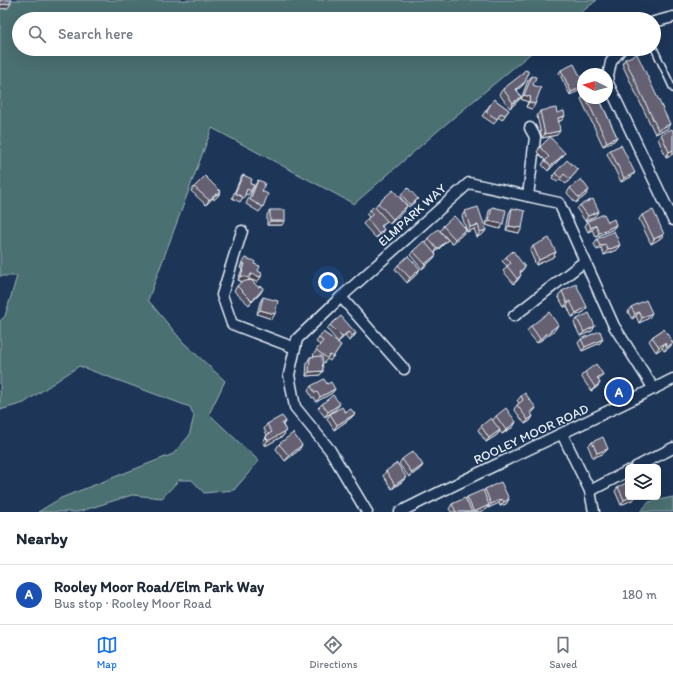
<!DOCTYPE html>
<meta charset="utf-8">
<style>
body{margin:0;font-family:Itim,sans-serif;background:#f2f2f3;color:#1f2937}
.controls{position:absolute;right:12px;bottom:12px;display:grid;overflow:hidden;border-radius:6px;box-shadow:0 4px 16px #0002}
.controls button{width:36px;height:36px;display:grid;place-items:center;padding:0;border:0;border-bottom:1px solid #e0e1e3;background:#fff;color:#1f2937;font:20px sans-serif}
.compass{position:absolute;left:577px;top:68px;width:36px;height:36px;border-radius:50%;background:#fff;box-shadow:0 4px 16px #0002;rotate:275deg}
.you{position:absolute;left:328px;top:282px;width:14px;height:14px;margin:-10px;border:3px solid #fff;border-radius:50%;background:#1a73e8;box-shadow:0 0 0 6px #1a73e833}
.badge{display:grid;place-items:center;width:26px;height:26px;border-radius:50%;background:#1a73e8;color:#fff;font-size:13px;font-weight:700}
.pin{position:absolute;translate:-50% -50%;border:2px solid #fff;box-shadow:0 1px 4px #0006}
.list{margin:0;padding:0;list-style:none}
h2{display:flex;justify-content:space-between;align-items:center;height:52px;margin:0;padding:0 16px;font-size:17px}
h2 small{font-size:13px;font-weight:400;color:#747a83}
.list li{display:grid;grid-template-columns:26px 1fr auto;gap:12px;align-items:center;box-sizing:border-box;height:60px;padding:0 16px;border-top:1px solid #e0e1e3}
.list b{display:block;font-size:15px;white-space:nowrap}
.list p{margin:0;font-size:13px;white-space:nowrap;color:#747a83}
.list em{font-size:13px;font-style:normal;color:#747a83}
.icon{flex:none;width:22px;height:22px;fill:none;stroke:currentColor;stroke-width:2;stroke-linecap:round;stroke-linejoin:round}
.map{position:relative;flex:none;width:673px;height:512px;overflow:hidden}
.search{position:absolute;background:#fff;box-shadow:0 4px 16px #0002;left:12px;right:12px;top:12px;height:44px;display:flex;align-items:center;gap:10px;box-sizing:border-box;padding:0 14px;border-radius:22px;color:#747a83;font-size:15px}
.sheet{height:112px;background:#fff}
nav{display:flex;justify-content:space-around;align-items:center;box-sizing:border-box;height:56px;border-top:1px solid #e0e1e3;background:#fff;font-size:11px;color:#747a83}
nav a{display:grid;justify-items:center;gap:2px}
nav .on{color:#1a73e8}
.map>svg:first-child{display:block}
.green{fill:#4c7072;stroke:#9ab0b5}
.lines{fill:none;stroke-linecap:round;stroke-linejoin:round}
.service-casing{stroke:#e8f1f8;stroke-width:8}
.minor-casing{stroke:#e8f1f8;stroke-width:13}
.service{stroke:#1d3557;stroke-width:5}
.minor{stroke:#1d3557;stroke-width:10}
.wall{fill:#575362;stroke:#e8f1f8}
.shaded-wall{fill:#474350;stroke:#e8f1f8}
.building{fill:#656072;stroke:#e8f1f8}
.labels{text-anchor:middle;dominant-baseline:central;stroke-width:3;stroke-linejoin:round;paint-order:stroke}
.street-label{font-size:13px;fill:#e8f1f8;stroke:#1d3557}
</style>
<div class="map">
<svg width="673" height="512" viewBox="0 0 673 512">
<rect width="100%" height="100%" fill="#1d3557"/>
<filter id="ink" filterUnits="userSpaceOnUse"><feTurbulence type="fractalNoise" baseFrequency=".025" numOctaves="2"/><feDisplacementMap in="SourceGraphic" scale="8" xChannelSelector="R" yChannelSelector="G"/><feConvolveMatrix kernelMatrix="1 2 1 2 8 2 1 2 1" color-interpolation-filters="sRGB"/></filter>
<g filter="url(#ink)">
<g class="green">
<path d="M0 0H597L573 19H19V49H536L440 129 354 204 212 128 148 300 183 342 225 381 209 414 259 461 234 490 204 493 192 480H179L162 498 132 495 78 512H38L61 498 173 454 189 436 194 416 190 407 79 366 24 403 0 410V321L5 316 17 276H0Z"/>
<path d="M673 497V512H640L649 502Z"/>
</g>
<g class="lines">
<defs>
<path id="service" d="M654 48 673 89"/>
<g id="minor">
<path d="M654 22 673 17"/>
<path d="M621 49 611 62 607 81 673 220"/>
<path d="M528 196 535 137 530 128"/>
<path d="M242 231 222 295 232 324 295 348"/>
<path d="M341 297 404 369"/>
<path d="M514 316 585 261"/>
<path d="M562 434 590 491 594 512"/>
<path d="M636 467 673 448"/>
<path d="M590 491 628 471"/>
<path d="M367 512 330 450 295 407 289 375 297 339 341 297 469 183 559 203 614 326 654 389"/>
<path d="M400 512C490 466 583 425 673 379"/>
</g>
</defs>
<use href="#service" class="service-casing"/>
<use href="#minor" class="minor-casing"/>
<use href="#service" class="service"/>
<use href="#minor" class="minor"/>
</g>
<g class="wall">
<path d="M625 59 667 129 655 134 622 64Z"/>
<path d="M561 70 583 82 570 95 559 73Z"/>
<path d="M523 72 525 82 522 86 517 90 521 97 518 101 510 108 499 94 503 89 520 77Z"/>
<path d="M532 76 535 104 532 109 526 107 528 102 521 99 528 80Z"/>
<path d="M583 96V98H599L617 137 614 141 603 146 581 99Z"/>
<path d="M494 99 509 110 502 120 498 117 494 124 482 116Z"/>
<path d="M540 111 557 113 562 120 558 122 557 135 542 138 537 116Z"/>
<path d="M673 131V154L666 157 658 139 661 134Z"/>
<path d="M540 147 565 153 562 157 548 171 542 165 545 160 537 152Z"/>
<path d="M610 150 631 177 621 182 607 154Z"/>
<path d="M578 170 566 184 560 179 557 182 552 178 555 173Z"/>
<path d="M243 175 250 184 251 191 248 195 245 194 240 202 232 198 240 179Z"/>
<path d="M258 180 262 191 263 207 259 212 246 204 255 185Z"/>
<path d="M194 187 221 192 218 196 214 200 213 198 206 205 191 191Z"/>
<path d="M570 188 586 195 576 203 567 193Z"/>
<path d="M401 194 418 199 416 201 409 207 399 196Z"/>
<path d="M378 203 404 211 390 224 387 221 382 227 384 229 381 234 376 238 363 224 369 217 366 214 370 210 375 207Z"/>
<path d="M580 205 595 216 585 221 577 209Z"/>
<path d="M492 207 500 229 486 225 489 211Z"/>
<path d="M512 208 522 228 519 233 506 230 509 213Z"/>
<path d="M270 210 282 225H267V215Z"/>
<path d="M465 211 486 230 483 234 477 237 474 229 467 232 466 229 463 234 452 244 440 231 443 226 466 229 462 216Z"/>
<path d="M642 215 664 234 661 238 651 244 639 219Z"/>
<path d="M588 221 608 222 616 225 613 229 596 237 592 230 588 232 585 226Z"/>
<path d="M428 238 448 240 435 253 436 255 433 259 422 269 410 255 413 251 425 242Z"/>
<path d="M597 239 620 245 616 250 604 255 601 248 597 250 594 244Z"/>
<path d="M533 246 556 252 553 257 536 265 530 251Z"/>
<path d="M506 257 525 267 521 272 518 280 514 284 503 271 507 266 502 261Z"/>
<path d="M245 258 254 264 261 277 257 282 249 279 247 281 260 294 249 305 234 291 237 286 242 282 238 280 242 269 240 268 242 262Z"/>
<path d="M398 265 420 269 417 274 407 283 395 269Z"/>
<path d="M562 291 587 307 584 312 572 317 567 306 564 307 558 296Z"/>
<path d="M263 297 272 319 257 314 260 302Z"/>
<path d="M631 307 649 318 639 323 636 316 632 319 628 312Z"/>
<path d="M577 319 595 326 592 331 580 336 574 323Z"/>
<path d="M330 325 356 333 353 338 349 341 345 336 338 342 327 329Z"/>
<path d="M531 326 555 330 537 343 527 331Z"/>
<path d="M664 329 670 347 664 351 662 348 656 352 649 341 652 337Z"/>
<path d="M323 332 341 345 330 361 327 359 324 363 322 362 323 371 320 375 306 376 307 362 310 357H315L313 355 320 345 316 342Z"/>
<path d="M581 339H603L600 343 582 351 578 343Z"/>
<path d="M585 372 600 379 598 380 600 383 597 387 591 391 581 376Z"/>
<path d="M327 384 335 389 332 393 316 402 314 397 312 398 308 390 311 386Z"/>
<path d="M521 396 536 408 531 414 533 416 530 421 525 424 514 409 517 405 519 403 517 401Z"/>
<path d="M322 404 336 409 325 417 318 408Z"/>
<path d="M345 412 355 414 351 418 334 430 327 419 330 414Z"/>
<path d="M496 416 516 422 513 427 502 434 500 431 497 435 486 442 478 430 481 426 493 420Z"/>
<path d="M286 421 283 425 286 431 283 436 267 445H265L263 442 267 435 264 429 267 424Z"/>
<path d="M592 442 604 453 593 458 588 446Z"/>
<path d="M279 444 299 450 285 461 276 449Z"/>
<path d="M402 459 423 465 420 469 409 477 399 464Z"/>
<path d="M386 471 406 477 403 481 392 489 383 476Z"/>
<path d="M618 487 628 497H635L634 499 621 505 615 491Z"/>
<path d="M485 489 509 499 506 504 500 506 499 503 488 508V507L486 509 480 512H451L449 509 452 504 466 499 467 497 483 492Z"/>
</g>
<g class="shaded-wall">
<path d="M11 3 8 8 0 9V5Z"/>
<path d="M525 82 522 86 512 94 516 89Z"/>
<path d="M583 87V89L570 95 571 92Z"/>
<path d="M524 95 531 97 528 102 521 99Z"/>
<path d="M521 97 518 101 510 108 513 103Z"/>
<path d="M529 102 535 104 532 109 526 107Z"/>
<path d="M565 116 562 120 554 123 558 118Z"/>
<path d="M670 124 667 129 655 134 658 130Z"/>
<path d="M560 131 557 135 542 138 545 134Z"/>
<path d="M617 137 614 141 603 146 607 142Z"/>
<path d="M673 150V154L666 157 669 152Z"/>
<path d="M565 153 562 157 548 171 551 166Z"/>
<path d="M635 173 631 177 621 182 624 178Z"/>
<path d="M589 190 586 195 576 203 579 198Z"/>
<path d="M216 194 213 198 206 205 209 200Z"/>
<path d="M407 206 404 211 390 224 393 219Z"/>
<path d="M599 211 595 216 585 221 588 216Z"/>
<path d="M270 221H285L282 225H267Z"/>
<path d="M489 221 503 224 500 229 486 225Z"/>
<path d="M478 225 474 229 467 232 470 227Z"/>
<path d="M596 225 592 230 588 232 591 228Z"/>
<path d="M616 225 613 229 596 237 599 233Z"/>
<path d="M509 226 522 228 519 233 506 230Z"/>
<path d="M384 229 381 234 376 238 379 234Z"/>
<path d="M466 229 463 234 452 244 455 239Z"/>
<path d="M486 230 483 234 477 237 480 232Z"/>
<path d="M664 234 661 238 651 244 654 239Z"/>
<path d="M448 240 434 254 437 249Z"/>
<path d="M605 244 601 248 597 250 600 246Z"/>
<path d="M620 245 616 250 604 255 608 250Z"/>
<path d="M556 252 553 257 536 265 539 260Z"/>
<path d="M436 255 433 259 422 269 425 264Z"/>
<path d="M243 263 245 264 242 269 240 268Z"/>
<path d="M420 269 417 274 407 283 410 278Z"/>
<path d="M251 274 261 277 257 282 249 279 246 283 238 280 241 276Z"/>
<path d="M521 275 518 280 514 284 517 279Z"/>
<path d="M263 289 260 294 249 305 252 301Z"/>
<path d="M570 301 567 306 564 307 567 303Z"/>
<path d="M587 307 584 312 572 317 576 313Z"/>
<path d="M260 310 275 314 272 319 257 314Z"/>
<path d="M639 312 636 316 632 319 635 314Z"/>
<path d="M652 313 649 318 639 323 642 318Z"/>
<path d="M558 325 555 330 537 343 540 339Z"/>
<path d="M595 326 592 331 580 336 584 332Z"/>
<path d="M348 332 345 336 338 342 342 337Z"/>
<path d="M356 333 353 338 349 341 352 336Z"/>
<path d="M603 339 600 343 582 351 585 347Z"/>
<path d="M665 343 662 348 656 352 659 347Z"/>
<path d="M673 343 670 347 664 351 667 347Z"/>
<path d="M323 371 320 375 306 376 309 372Z"/>
<path d="M603 374 600 379 594 383 597 378Z"/>
<path d="M600 383 597 387 591 391 595 387Z"/>
<path d="M335 389 332 393 316 402 320 397Z"/>
<path d="M340 404 336 409 325 417 328 412Z"/>
<path d="M536 408 533 412 527 417 530 412Z"/>
<path d="M355 414 351 418 334 430 337 425Z"/>
<path d="M533 416 530 421 525 424 528 420Z"/>
<path d="M516 422 513 427 502 434 506 430Z"/>
<path d="M500 430 497 435 486 442 489 438Z"/>
<path d="M286 431 283 436 267 445H265L268 440Z"/>
<path d="M302 445 299 450 285 461 289 456Z"/>
<path d="M608 449 604 453 593 458 597 453Z"/>
<path d="M423 465 420 469 409 477 412 473Z"/>
<path d="M406 477 403 481 392 489 395 485Z"/>
<path d="M631 497H635L634 499 621 505 624 500Z"/>
<path d="M502 499 499 503 488 508 491 504Z"/>
<path d="M509 499 506 504 500 506 504 502Z"/>
<path d="M489 505 486 509 480 512H473Z"/>
</g>
<g class="building">
<path d="M0 0H11V3L0 5Z"/>
<path d="M637 54 670 124 658 130 625 59Z"/>
<path d="M574 64 583 82V87L571 92 561 70Z"/>
<path d="M525 70 528 71V74L525 82 516 89 521 97 513 103 503 89 521 75 523 72Z"/>
<path d="M532 76 536 77 533 85 541 88 535 104 529 102 531 97 524 95Z"/>
<path d="M586 98H599L617 137 607 142Z"/>
<path d="M494 99 509 110 505 115 501 113 497 119 486 112Z"/>
<path d="M556 108 557 113 564 111 565 116 558 118 560 131 545 134 540 111Z"/>
<path d="M672 129 673 131V150L669 152 661 134Z"/>
<path d="M550 137 565 153 551 166 545 161 549 157 540 147Z"/>
<path d="M621 145 635 173 624 178 610 150Z"/>
<path d="M567 160 578 170 570 179 564 174 561 178 555 173Z"/>
<path d="M243 175 252 179 250 184 254 185 251 191 247 189 244 198 235 193Z"/>
<path d="M205 176 221 192 217 195 216 194 209 200 194 187Z"/>
<path d="M581 179 589 190 579 198 570 188Z"/>
<path d="M258 180 265 183 262 191 268 194 263 207 250 200Z"/>
<path d="M408 188 418 199 410 205 401 194Z"/>
<path d="M393 190 407 206 393 219 378 203Z"/>
<path d="M593 199 599 211 588 216 580 205Z"/>
<path d="M374 206 387 221 381 226 384 229 379 234 367 219 373 214 370 210Z"/>
<path d="M478 207 486 230 480 232 478 225 470 227 465 211Z"/>
<path d="M492 207 506 210 503 224 489 221Z"/>
<path d="M512 208 525 211 522 228 509 226Z"/>
<rect x="270" y="210" width="15" height="11"/>
<path d="M653 210 664 234 654 239 642 215Z"/>
<path d="M604 214 608 222 614 219 616 225 599 233 596 225 591 228 588 221Z"/>
<path d="M454 216 466 229 455 239 443 226Z"/>
<path d="M438 229 448 240 437 249 428 238Z"/>
<path d="M614 231 620 245 608 250 605 244 600 246 597 239Z"/>
<path d="M549 238 556 252 539 260 533 246Z"/>
<path d="M424 241 436 255 425 264 413 251Z"/>
<path d="M513 251 525 267 520 271 521 273H520L521 275 517 279 507 266 511 263 506 257Z"/>
<path d="M408 256 420 269 410 278 398 265Z"/>
<path d="M245 258 255 261 254 264 260 266 258 271 262 273 261 277 251 274 249 278 241 276 245 264 243 263Z"/>
<path d="M251 280 258 287 261 286 263 288V289L252 301 237 286 241 282Z"/>
<path d="M576 284 587 307 576 313 570 301 567 303 562 291Z"/>
<path d="M263 297 278 301 275 314 260 310Z"/>
<path d="M646 300 652 313 642 318 639 312 635 314 631 307Z"/>
<path d="M549 312 558 325 540 339 531 326Z"/>
<path d="M589 313 595 326 584 332 577 319Z"/>
<path d="M341 316 356 333 352 336 348 332 342 337 330 325Z"/>
<path d="M664 329 673 343 667 347 665 343 659 347 652 337Z"/>
<path d="M600 331 603 339 585 347 581 339Z"/>
<path d="M323 332 341 345 333 357 330 355 327 358 316 350 323 341 319 338Z"/>
<path d="M322 356 323 371 309 372 310 357Z"/>
<path d="M596 364 603 374 597 378 600 383 595 387 585 372Z"/>
<path d="M324 379 327 384 331 382 335 389 320 397 317 392 315 393 311 386Z"/>
<path d="M525 393 536 408 530 412 533 416 528 420 517 405 523 400 521 396Z"/>
<path d="M333 395 340 404 328 412 322 404Z"/>
<path d="M342 407 345 412 351 409 355 414 337 425 330 414Z"/>
<path d="M506 408 516 422 506 430 496 416Z"/>
<path d="M282 416 286 421 282 424 286 431 270 440H268L266 438 267 435 272 432 267 424Z"/>
<path d="M491 418 500 430 489 438 481 426Z"/>
<path d="M293 433 302 445 289 456 279 444Z"/>
<path d="M603 437 608 449 597 453 592 442Z"/>
<path d="M413 451 423 465 412 473 402 459Z"/>
<path d="M397 463 406 477 395 485 386 471Z"/>
<path d="M501 482 509 499 504 502 502 499 491 504 485 489Z"/>
<path d="M628 482V497H631L624 500 618 487Z"/>
<path d="M483 490 489 505 474 512 467 497Z"/>
<path d="M465 498 472 512H456L452 504Z"/>
</g>
</g>
<g class="labels">
<g class="street-label">
<text transform="translate(412 215) rotate(-42)">ELMPARK WAY</text>
<text transform="translate(531 434) rotate(-25)">ROOLEY MOOR ROAD</text>
</g>
</g>
</svg>
<div class="controls">
<button><svg class="icon" aria-label="layers" viewBox="0 0 24 24"><path d="M12 4l9 5-9 5-9-5zM3 14l9 5 9-5"/></svg></button>
</div>
<svg class="compass" viewBox="-18 -18 36 36"><path d="M0-13l5 13h-10z" fill="#e53935"/><path d="M0 13l5-13h-10z" fill="#747a83"/></svg>
<div class="you"></div>
<div class="pin badge" style="left:619px;top:392px;background:#1a4fb4">A</div>
<div class="search"><svg class="icon" aria-label="search" viewBox="0 0 24 24"><circle cx="10" cy="10" r="6"/><path d="M15 15l6 6"/></svg>Search here</div>
</div>
<section class="sheet">
<h2>Nearby<small></small></h2>
<ul class="list">
<li><span class="badge" style="background:#1a4fb4">A</span><div><b>Rooley Moor Road/Elm Park Way</b><p>Bus stop · Rooley Moor Road</p></div><em>180 m</em></li>
</ul>
</section>
<nav>
<a class="on"><svg class="icon" aria-label="map" viewBox="0 0 24 24"><path d="M3 6l6-2 6 2 6-2v14l-6 2-6-2-6 2zM9 4v14M15 6v14"/></svg>Map</a>
<a><svg class="icon" aria-label="directions" viewBox="0 0 24 24"><path d="M12 3l9 9-9 9-9-9zM9 14v-3h6M13 9l2 2-2 2"/></svg>Directions</a>
<a><svg class="icon" aria-label="saved" viewBox="0 0 24 24"><path d="M7 4h10v16l-5-4-5 4z"/></svg>Saved</a>
</nav>
